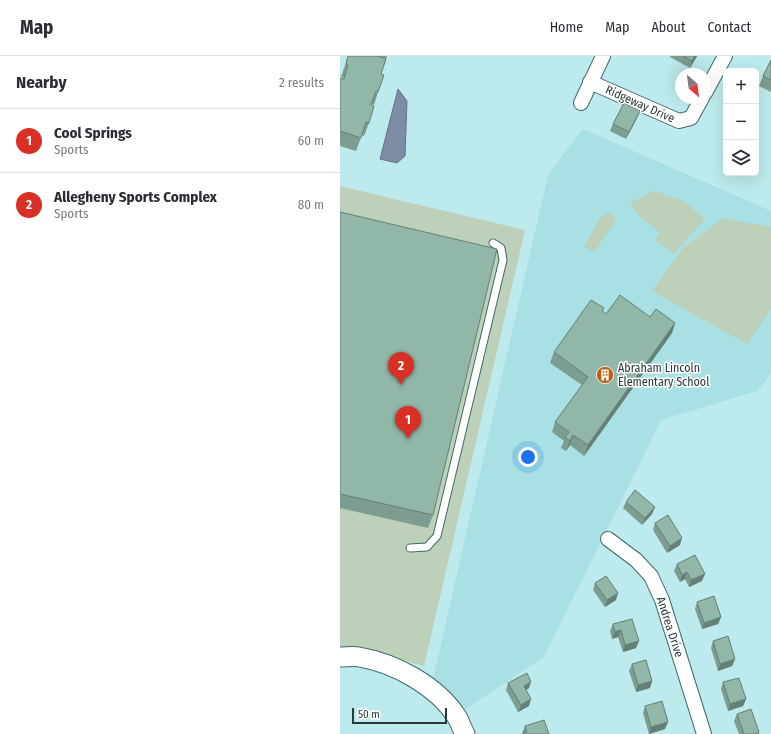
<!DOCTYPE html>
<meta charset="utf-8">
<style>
body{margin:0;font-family:"Fira Sans Condensed",sans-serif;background:#f7f7f7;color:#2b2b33}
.controls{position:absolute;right:12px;top:12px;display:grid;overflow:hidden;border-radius:6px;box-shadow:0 4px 16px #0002}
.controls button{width:36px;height:36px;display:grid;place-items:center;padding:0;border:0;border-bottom:1px solid #e1e1e2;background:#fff;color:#2b2b33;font:20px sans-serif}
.compass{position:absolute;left:335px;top:12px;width:36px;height:36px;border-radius:50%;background:#fff;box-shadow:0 4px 16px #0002;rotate:152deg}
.scale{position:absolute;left:12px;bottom:10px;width:95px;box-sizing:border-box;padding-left:4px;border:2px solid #283a3b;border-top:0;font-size:11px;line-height:14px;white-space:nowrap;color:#283a3b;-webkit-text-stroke:3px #fff;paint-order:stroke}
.you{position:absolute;left:188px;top:401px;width:14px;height:14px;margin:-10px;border:3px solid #fff;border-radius:50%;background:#1a73e8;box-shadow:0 0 0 6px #1a73e833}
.badge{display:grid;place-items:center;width:26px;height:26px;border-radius:50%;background:#d93025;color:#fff;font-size:13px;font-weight:700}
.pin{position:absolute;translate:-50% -33px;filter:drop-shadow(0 1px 2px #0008)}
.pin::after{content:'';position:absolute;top:21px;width:14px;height:12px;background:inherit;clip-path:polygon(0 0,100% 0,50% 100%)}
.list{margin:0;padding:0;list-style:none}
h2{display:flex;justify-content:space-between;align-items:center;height:52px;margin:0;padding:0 16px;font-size:17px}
h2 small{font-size:13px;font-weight:400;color:#7c7c81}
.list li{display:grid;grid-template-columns:26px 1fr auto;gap:12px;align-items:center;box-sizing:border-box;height:64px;padding:0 16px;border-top:1px solid #e1e1e2}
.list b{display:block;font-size:15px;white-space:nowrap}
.list p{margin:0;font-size:13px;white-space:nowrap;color:#7c7c81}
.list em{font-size:13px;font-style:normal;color:#7c7c81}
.icon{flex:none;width:22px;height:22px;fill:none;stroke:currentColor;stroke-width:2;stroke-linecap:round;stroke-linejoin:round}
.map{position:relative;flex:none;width:431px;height:678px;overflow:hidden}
header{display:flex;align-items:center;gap:24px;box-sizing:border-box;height:56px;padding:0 20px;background:#fff;border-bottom:1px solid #e1e1e2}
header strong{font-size:19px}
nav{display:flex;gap:22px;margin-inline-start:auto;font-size:14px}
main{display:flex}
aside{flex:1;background:#fff}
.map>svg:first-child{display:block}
.built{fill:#a8e0e3}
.green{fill:#bdd0b9}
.water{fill:#7d8da5;stroke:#647485}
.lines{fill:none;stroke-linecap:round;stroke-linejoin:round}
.lane-casing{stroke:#3f696b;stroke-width:9}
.street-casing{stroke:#3f696b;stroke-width:16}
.secondary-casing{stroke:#3f696b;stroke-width:21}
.lane{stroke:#fff;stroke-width:7}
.street{stroke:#fff;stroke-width:14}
.secondary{stroke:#fff;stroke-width:19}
.wall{fill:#7c9d90}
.shaded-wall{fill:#658076}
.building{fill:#90b7a8;stroke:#658076}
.labels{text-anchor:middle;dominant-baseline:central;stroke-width:3;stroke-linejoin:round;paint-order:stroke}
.street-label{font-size:12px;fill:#283a3b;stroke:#fff}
.poi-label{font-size:12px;fill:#283a3b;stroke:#fff;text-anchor:start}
</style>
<header>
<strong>Map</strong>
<nav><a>Home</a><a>Map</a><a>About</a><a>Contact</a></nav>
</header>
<main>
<aside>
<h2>Nearby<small>2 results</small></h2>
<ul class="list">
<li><span class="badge">1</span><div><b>Cool Springs</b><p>Sports</p></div><em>60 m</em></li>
<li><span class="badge">2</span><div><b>Allegheny Sports Complex</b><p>Sports</p></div><em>80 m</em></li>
</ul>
</aside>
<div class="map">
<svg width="431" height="678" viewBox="0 0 431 678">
<rect width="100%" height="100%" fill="#bdeaec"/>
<path class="built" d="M243 73 431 155V317L417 335 321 364 204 601 123 655 93 623 208 119Z"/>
<g class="green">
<path d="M0 130 185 174 84 610 35 597 0 592Z"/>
<path d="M314 135 344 145 365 164 333 198 315 185 320 177 300 161 290 147Z"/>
<path d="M270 156 276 165 254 196 244 191 260 161Z"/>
<path d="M383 162 431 171V253L407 288 312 235 343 192Z"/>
</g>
<path class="water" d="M58 33 67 45 65 100 57 107 40 103Z"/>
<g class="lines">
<defs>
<path id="lane" d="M70 492 87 491 97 480 163 204 161 192 153 187"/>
<g id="street">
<path d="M250 26 339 65 351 62 362 42"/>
<path d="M365 37 385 0"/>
<path d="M241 47 263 0"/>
<path d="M268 483 296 504 311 520 322 544 364 678"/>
</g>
<path id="secondary" d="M0 601C6 601 13 600 19 601 55 607 97 630 117 661 120 666 122 673 125 678"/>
</defs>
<use href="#lane" class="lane-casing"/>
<use href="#street" class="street-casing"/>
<use href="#secondary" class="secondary-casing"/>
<use href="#lane" class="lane"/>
<use href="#street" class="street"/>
<use href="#secondary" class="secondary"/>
</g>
<g class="wall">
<path d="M8 0H47L41 18 38 36 34 49 32 48 29 67 24 80 22 79 16 95 0 90V24L3 23 4 22 1 21Z"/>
<path d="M330 0H357L350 12 330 1Z"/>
<path d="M431 4V36L419 30 423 20Z"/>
<path d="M300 55 297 62 286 83 270 75 273 68Z"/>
<path d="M0 156 93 459 88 472 0 452Z"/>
<path d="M263 256 266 258 310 261 335 267 332 277 244 400 230 389 226 395 221 392 224 385 212 376 215 366 242 329 210 307 214 296Z"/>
<path d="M286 446 315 451 312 458 302 469 283 452Z"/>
<path d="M315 467 340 489 327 497 313 474Z"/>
<path d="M337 508 362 525 349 531 345 523 340 526 334 515Z"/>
<path d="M255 527 276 544 265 551 253 534Z"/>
<path d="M357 546 381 561 378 568 362 573 355 553Z"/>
<path d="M292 563 296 592 283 596 278 581 272 583 270 575 273 568Z"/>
<path d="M373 585 395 603 392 610 378 615 371 592Z"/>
<path d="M292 608 312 625 310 632 296 636 289 615Z"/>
<path d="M383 626 406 643 403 650 388 655 381 633Z"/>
<path d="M168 627 189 632 186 634 189 650 178 656 166 634Z"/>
<path d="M305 650 325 673 309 678 303 657Z"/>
<path d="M397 658 419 676V678H399L394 665Z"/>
<path d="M185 670 209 678H183L182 677Z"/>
</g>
<g class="shaded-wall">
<path d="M355 0H357L350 12 352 5Z"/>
<path d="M300 55 297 62 286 83 289 76Z"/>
<path d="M335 267 332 277 244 400 248 389Z"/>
<path d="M233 379 230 389 226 395 230 385Z"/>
<path d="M315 451 312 458 302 469 305 462Z"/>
<path d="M342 482 340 489 327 497 330 490Z"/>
<path d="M347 516 345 523 340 526 342 519Z"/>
<path d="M365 518 362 525 349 531 351 524Z"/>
<path d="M278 537 276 544 265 551 267 544Z"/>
<path d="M381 561 378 568 362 573 364 567Z"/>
<path d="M281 574 278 581 272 583 275 576Z"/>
<path d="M299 585 296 592 283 596 285 589Z"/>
<path d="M395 603 392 610 378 615 380 608Z"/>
<path d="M312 625 310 632 296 636 298 629Z"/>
<path d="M191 626 189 632 181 637 184 630Z"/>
<path d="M191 643 189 650 178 656 181 649Z"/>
<path d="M406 643 403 650 388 655 390 648Z"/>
<path d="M328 666 325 673 309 678 311 671Z"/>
</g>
<g class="building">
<path d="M8 0H37L46 3 41 18 44 19 38 36 36 35 31 49 34 50 29 67 26 66 21 82 0 75V22L4 23 8 9 6 8Z"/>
<path d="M343 0H355L352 5Z"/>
<path d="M431 4V24L423 20Z"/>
<path d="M284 47 300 55 289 76 273 68Z"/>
<path d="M0 156 157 193 93 459 0 438Z"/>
<path d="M280 239 310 261 316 253 335 267 248 389 233 379 230 385 225 381 229 376 215 366 248 321 214 296 251 244 264 252 262 255 266 258Z"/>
<path d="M295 434 315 451 305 462 286 446Z"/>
<path d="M328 459 342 482 330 490 315 467Z"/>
<path d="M355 499 365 518 351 524 347 516 342 519 337 508Z"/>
<path d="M266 520 278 537 267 544 255 527Z"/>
<path d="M374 540 381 561 364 567 357 546Z"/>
<path d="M292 563 299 585 285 589 281 574 275 576 273 568Z"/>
<path d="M388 580 395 603 380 608 373 585Z"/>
<path d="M306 604 312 625 298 629 292 608Z"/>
<path d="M187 617 191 626 184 630 191 643 181 649 168 627Z"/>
<path d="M399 622 406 643 390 648 383 626Z"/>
<path d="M322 645 328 666 311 671 305 650Z"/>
<path d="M411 653 419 676 415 678H404L397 658Z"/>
<path d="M204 664 209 678H184L183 676H187L185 670Z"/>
</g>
<defs>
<symbol id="building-disc" viewBox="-11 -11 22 22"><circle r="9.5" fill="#bd5e14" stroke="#fff"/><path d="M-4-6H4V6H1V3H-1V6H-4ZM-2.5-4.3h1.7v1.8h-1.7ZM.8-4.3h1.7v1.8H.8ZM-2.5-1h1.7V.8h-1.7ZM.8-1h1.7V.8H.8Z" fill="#fff"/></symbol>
</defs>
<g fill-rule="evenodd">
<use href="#building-disc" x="255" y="309" width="20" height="20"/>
</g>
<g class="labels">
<g class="street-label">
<text transform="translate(300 48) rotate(24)">Ridgeway Drive</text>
<text transform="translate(330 571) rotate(72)">Andrea Drive</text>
</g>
<g class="poi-label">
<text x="278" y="312">Abraham Lincoln<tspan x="278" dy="14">Elementary School</tspan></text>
</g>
</g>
</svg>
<div class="controls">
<button>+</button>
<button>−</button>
<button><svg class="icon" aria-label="layers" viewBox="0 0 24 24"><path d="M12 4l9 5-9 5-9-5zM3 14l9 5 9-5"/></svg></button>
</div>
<svg class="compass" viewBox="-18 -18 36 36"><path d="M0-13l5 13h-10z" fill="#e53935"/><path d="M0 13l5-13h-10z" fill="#7c7c81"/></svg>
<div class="scale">50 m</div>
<div class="you"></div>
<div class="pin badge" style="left:68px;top:383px">1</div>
<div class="pin badge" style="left:61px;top:329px">2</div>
</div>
</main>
